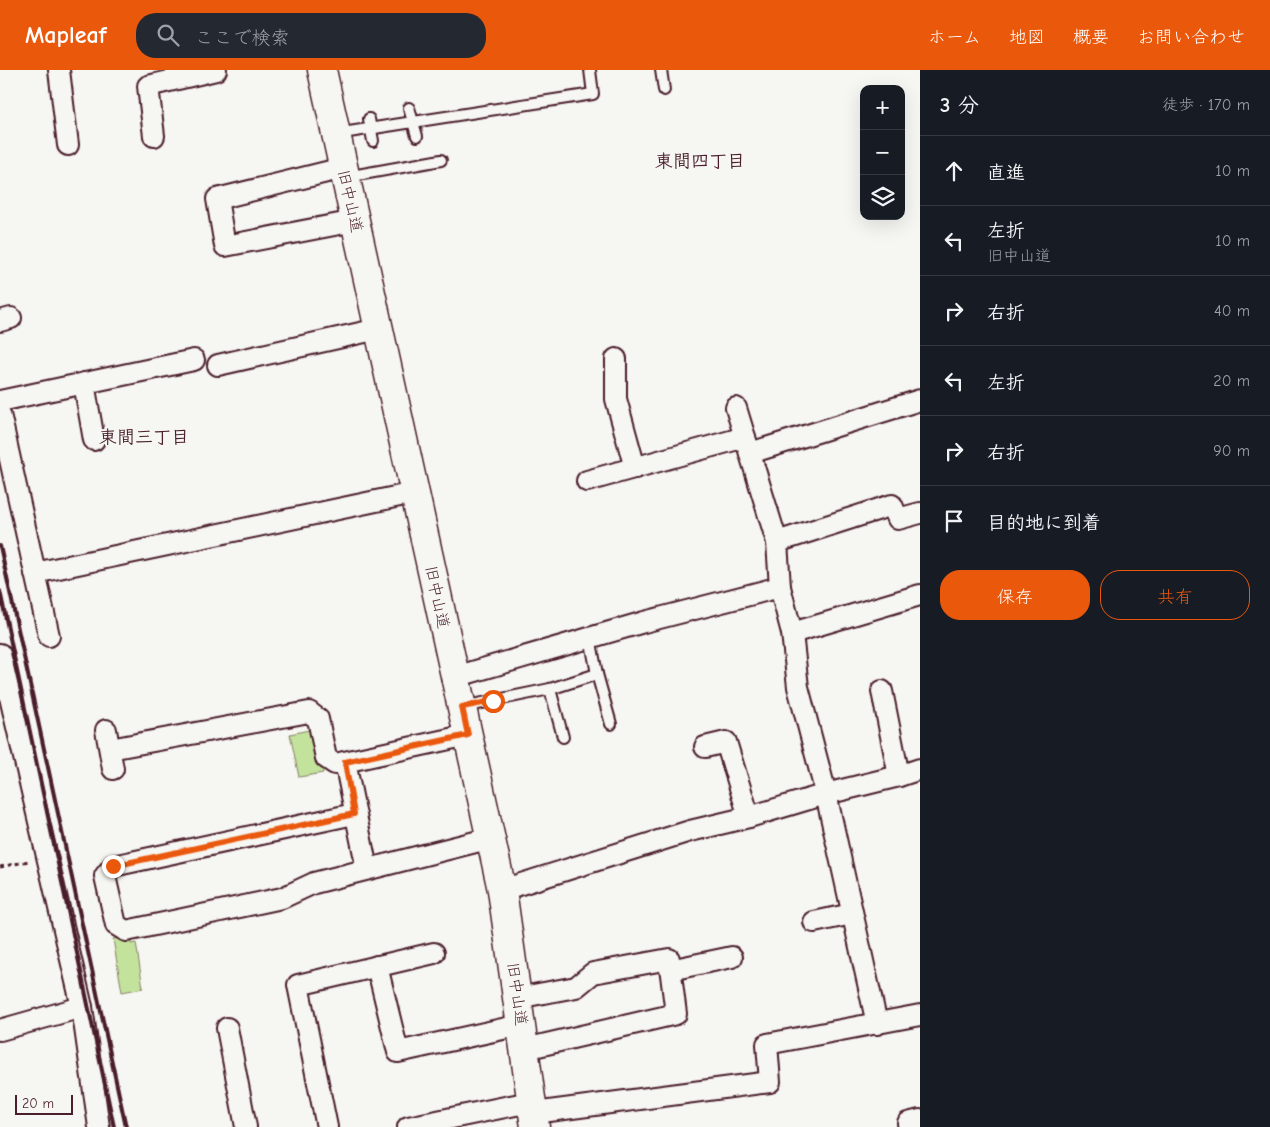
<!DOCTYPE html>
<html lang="ja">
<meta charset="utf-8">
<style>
body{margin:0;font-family:"Comic Neue","Klee One",sans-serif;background:#242831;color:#f1f3f6}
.controls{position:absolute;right:15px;top:15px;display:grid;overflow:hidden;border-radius:10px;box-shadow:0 5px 20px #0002}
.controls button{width:45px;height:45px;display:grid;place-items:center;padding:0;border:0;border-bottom:1px solid #363941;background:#171b24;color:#f1f3f6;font:25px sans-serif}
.scale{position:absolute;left:15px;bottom:12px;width:58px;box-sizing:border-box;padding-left:5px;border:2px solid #4a1f2b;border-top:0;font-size:14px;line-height:18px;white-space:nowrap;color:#4a1f2b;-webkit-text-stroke:4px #f6f6f2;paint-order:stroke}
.stop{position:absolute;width:15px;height:15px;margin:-11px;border:4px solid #ea580c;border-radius:50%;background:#fff}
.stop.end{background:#ea580c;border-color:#fff;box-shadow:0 1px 5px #0008}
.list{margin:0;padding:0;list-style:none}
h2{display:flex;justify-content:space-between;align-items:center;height:65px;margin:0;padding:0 20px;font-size:21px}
h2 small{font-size:16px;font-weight:400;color:#9ea1a6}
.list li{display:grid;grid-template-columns:32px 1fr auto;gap:15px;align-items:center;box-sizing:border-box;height:70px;padding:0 20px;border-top:1px solid #363941}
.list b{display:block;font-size:19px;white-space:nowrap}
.list p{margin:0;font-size:16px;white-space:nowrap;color:#9ea1a6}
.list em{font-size:16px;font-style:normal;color:#9ea1a6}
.actions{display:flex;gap:10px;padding:15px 20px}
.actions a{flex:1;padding:11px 0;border:1px solid #ea580c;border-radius:20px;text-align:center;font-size:18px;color:#ea580c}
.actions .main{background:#ea580c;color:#fff}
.icon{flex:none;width:28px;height:28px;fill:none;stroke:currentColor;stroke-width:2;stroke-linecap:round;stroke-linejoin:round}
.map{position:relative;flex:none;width:920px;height:1057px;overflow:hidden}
header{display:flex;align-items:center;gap:30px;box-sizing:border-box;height:70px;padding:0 25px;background:#ea580c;color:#fff}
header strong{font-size:24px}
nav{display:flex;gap:28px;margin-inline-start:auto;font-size:18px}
.search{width:350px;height:45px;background:#242831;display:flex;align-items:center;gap:12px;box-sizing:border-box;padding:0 18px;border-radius:20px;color:#9ea1a6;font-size:19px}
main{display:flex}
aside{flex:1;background:#171b24}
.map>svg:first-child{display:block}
.green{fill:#c3e39c;stroke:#868164}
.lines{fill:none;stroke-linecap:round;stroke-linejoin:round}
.lane-casing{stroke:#4a1f2b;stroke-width:14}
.street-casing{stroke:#4a1f2b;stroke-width:24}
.secondary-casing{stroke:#4a1f2b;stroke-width:31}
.path{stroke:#4a1f2b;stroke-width:3;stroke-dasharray:4 4;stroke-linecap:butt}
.lane{stroke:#f6f6f2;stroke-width:10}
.street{stroke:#f6f6f2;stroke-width:20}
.secondary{stroke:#f6f6f2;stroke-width:28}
.rail{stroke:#4a1f2b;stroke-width:4}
.route{stroke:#ea580c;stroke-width:6}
.labels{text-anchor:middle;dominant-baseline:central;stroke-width:4;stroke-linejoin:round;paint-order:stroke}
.street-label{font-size:16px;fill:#4a1f2b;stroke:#f6f6f2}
.neighbourhood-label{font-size:18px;font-weight:bold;fill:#4a1f2b;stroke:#f6f6f2}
</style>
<header>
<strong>Mapleaf</strong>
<div class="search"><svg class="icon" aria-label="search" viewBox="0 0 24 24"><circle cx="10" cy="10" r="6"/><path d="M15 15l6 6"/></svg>ここで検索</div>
<nav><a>ホーム</a><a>地図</a><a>概要</a><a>お問い合わせ</a></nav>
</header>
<main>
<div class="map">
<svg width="920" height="1057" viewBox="0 0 920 1057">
<rect width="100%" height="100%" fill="#f6f6f2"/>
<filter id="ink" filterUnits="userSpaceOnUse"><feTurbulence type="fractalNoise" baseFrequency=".02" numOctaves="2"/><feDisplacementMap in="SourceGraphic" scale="10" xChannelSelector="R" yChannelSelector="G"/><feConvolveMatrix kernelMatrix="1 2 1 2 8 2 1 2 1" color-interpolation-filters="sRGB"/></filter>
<g filter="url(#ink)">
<g class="green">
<path d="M314 659 323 703 299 707 290 664Z"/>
<path d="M129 867 131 874 136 873 143 918 122 922 113 869Z"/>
</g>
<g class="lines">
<defs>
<g id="lane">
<path d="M661 0 664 20"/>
<path d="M409 38 417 66"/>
<path d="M369 49 373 71"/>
<path d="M336 64 593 24 590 0"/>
<path d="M346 107 441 90"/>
<path d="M590 567 597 604"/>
<path d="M550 619 563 667"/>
<path d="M463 637 550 619 597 604 611 654"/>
</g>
<g id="street">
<path d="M59 0 68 75"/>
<path d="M154 66 148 16 216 0"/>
<path d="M343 98 217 129 225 176 355 151"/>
<path d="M0 251 11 248"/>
<path d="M616 289V329L635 398"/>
<path d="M218 295 378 259"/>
<path d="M84 313 94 370"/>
<path d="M0 331 194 290"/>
<path d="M736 338 777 472 780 517 792 563 798 617 826 724 877 954"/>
<path d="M0 344 49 566"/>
<path d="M750 383 920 330"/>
<path d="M587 411 745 367"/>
<path d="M777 472 892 435 898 449 920 443"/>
<path d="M35 503 414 423"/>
<path d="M792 563 920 525"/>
<path d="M0 584 82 937 99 1057"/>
<path d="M455 607 644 552 780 517"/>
<path d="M882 621 899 706"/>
<path d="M106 660 113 699"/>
<path d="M705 677 726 672 749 747"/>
<path d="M110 679 309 642 318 649 326 688 335 694 468 665"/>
<path d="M345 692 367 799"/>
<path d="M354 744 113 796 105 806 116 855 126 861 282 828 314 813 491 768"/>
<path d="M502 820 690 761 749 747 826 724 899 706 920 699"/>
<path d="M814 852 852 844"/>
<path d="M377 896 398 982 521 955"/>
<path d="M670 900 732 887"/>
<path d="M517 928 576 917 593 903 669 889 676 944 525 979"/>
<path d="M227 958 246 1057"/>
<path d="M0 960 82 937"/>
<path d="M908 1053 920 1050"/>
<path d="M327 1057 298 915 434 883"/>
<path d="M408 1057 520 1034 534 1043 770 1012 767 974 920 945"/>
</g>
<path id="secondary" d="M322 0 502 820 535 1057"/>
</defs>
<use href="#lane" class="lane-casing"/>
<use href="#street" class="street-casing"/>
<use href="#secondary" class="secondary-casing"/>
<path class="path" d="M0 797 29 791"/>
<use href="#lane" class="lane"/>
<use href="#street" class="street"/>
<use href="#secondary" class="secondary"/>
<g class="rail">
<path d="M0 476 126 1057"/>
<path d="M0 521 114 1057"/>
</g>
</g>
</g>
<g class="lines" filter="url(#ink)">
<path class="route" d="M113 796 354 744 345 692 468 665 462 637 493 631"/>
</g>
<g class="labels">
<g class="street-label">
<text transform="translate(350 131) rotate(77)">旧中山道</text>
<text transform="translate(437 527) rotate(78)">旧中山道</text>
<text transform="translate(517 924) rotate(82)">旧中山道</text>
</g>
<g class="neighbourhood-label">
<text x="700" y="91">東間四丁目</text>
<text x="144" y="367">東間三丁目</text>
</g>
</g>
</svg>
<div class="controls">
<button>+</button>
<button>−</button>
<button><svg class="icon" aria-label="layers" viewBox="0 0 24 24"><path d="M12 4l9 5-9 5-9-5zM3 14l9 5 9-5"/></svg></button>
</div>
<div class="scale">20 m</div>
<div class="stop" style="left:493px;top:631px"></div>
<div class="stop end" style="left:113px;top:796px"></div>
</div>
<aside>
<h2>3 分<small>徒歩 · 170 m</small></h2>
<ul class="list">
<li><svg class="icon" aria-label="ahead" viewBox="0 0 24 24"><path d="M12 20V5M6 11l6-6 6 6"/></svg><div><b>直進</b></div><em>10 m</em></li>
<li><svg class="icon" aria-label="left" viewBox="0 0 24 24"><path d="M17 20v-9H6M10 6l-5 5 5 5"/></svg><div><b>左折</b><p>旧中山道</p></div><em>10 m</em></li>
<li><svg class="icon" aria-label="right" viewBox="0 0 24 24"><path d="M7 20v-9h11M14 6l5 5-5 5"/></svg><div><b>右折</b></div><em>40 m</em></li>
<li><svg class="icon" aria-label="left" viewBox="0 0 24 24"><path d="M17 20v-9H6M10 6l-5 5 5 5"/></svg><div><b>左折</b></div><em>20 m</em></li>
<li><svg class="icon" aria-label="right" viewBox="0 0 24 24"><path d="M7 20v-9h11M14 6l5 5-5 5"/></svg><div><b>右折</b></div><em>90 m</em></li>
<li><svg class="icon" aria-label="arrive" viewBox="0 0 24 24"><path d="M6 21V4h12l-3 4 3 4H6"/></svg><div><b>目的地に到着</b></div></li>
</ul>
<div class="actions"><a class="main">保存</a><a>共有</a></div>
</aside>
</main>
